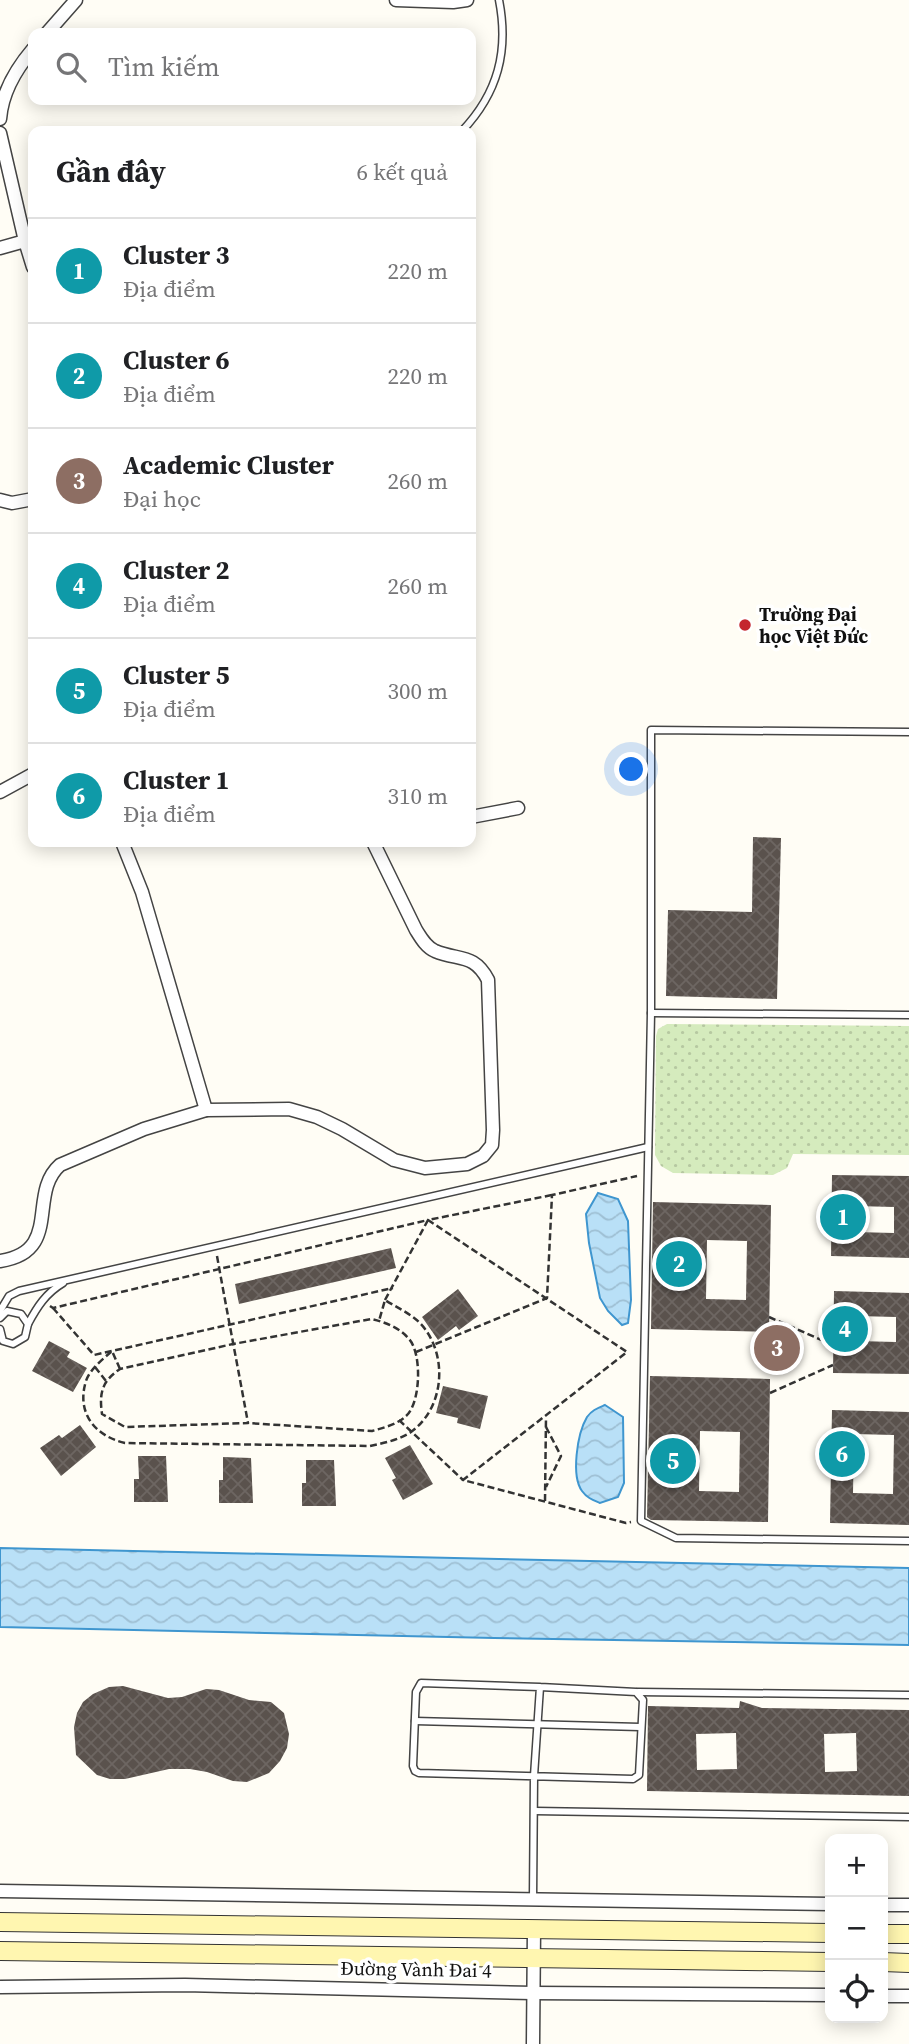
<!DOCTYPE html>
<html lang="vi">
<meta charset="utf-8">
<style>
body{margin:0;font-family:"Source Serif 4",serif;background:#f2f2f2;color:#202124}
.controls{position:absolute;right:21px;bottom:21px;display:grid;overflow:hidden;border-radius:14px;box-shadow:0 4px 18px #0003}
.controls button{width:63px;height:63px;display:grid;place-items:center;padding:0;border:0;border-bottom:2px solid #e0e0e0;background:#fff;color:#202124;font:35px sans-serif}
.you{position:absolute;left:632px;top:770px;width:24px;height:24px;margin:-18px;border:5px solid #fff;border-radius:50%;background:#1a73e8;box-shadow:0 0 0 10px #1a73e833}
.badge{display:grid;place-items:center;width:46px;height:46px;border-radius:50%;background:#111827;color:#fff;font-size:23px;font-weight:700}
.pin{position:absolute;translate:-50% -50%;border:4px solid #fff;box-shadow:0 2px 7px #0006}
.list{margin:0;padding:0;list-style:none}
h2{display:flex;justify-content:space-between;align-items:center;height:91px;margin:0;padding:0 28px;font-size:30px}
h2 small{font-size:23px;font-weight:400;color:#757577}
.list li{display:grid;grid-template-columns:46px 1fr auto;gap:21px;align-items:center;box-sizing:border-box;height:105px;padding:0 28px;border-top:2px solid #e0e0e0}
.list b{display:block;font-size:26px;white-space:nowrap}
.list p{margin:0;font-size:23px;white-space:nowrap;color:#757577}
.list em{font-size:23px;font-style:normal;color:#757577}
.icon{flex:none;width:38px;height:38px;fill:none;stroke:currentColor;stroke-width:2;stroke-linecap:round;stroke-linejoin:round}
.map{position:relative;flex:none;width:909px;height:2044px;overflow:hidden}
.search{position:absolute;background:#fff;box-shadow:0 4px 18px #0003;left:28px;top:28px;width:448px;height:77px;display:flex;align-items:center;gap:18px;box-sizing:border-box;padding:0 24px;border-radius:14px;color:#757577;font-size:26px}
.panel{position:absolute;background:#fff;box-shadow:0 4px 18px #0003;left:28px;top:126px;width:448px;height:721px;border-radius:14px}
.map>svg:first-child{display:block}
.grass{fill:url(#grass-dots)}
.water{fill:url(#water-waves);stroke:#3f96cf;stroke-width:2}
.building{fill:url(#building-cross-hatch);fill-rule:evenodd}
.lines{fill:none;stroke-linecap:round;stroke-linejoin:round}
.service-casing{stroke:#444;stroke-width:9}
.minor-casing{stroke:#444;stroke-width:15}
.secondary-casing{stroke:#333;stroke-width:20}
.path{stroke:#333;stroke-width:2.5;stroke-dasharray:7 3.5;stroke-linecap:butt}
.service{stroke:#fff;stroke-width:6}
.minor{stroke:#fff;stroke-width:12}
.secondary{stroke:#fff6b0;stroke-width:18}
.poi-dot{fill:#c4262e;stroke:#fff;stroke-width:2.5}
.labels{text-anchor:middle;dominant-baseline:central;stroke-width:7;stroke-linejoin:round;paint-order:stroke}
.poi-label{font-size:19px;font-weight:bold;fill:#111;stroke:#fff;text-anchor:start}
.street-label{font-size:19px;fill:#111;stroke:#fff}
</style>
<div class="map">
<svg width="909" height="2044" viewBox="0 0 909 2044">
<defs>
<pattern id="grass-dots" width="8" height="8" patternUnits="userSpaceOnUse" patternTransform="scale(1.75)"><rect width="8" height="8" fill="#d5ebbd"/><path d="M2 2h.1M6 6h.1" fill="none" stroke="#b6c8a1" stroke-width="1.8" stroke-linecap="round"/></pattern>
<pattern id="water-waves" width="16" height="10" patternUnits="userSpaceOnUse" patternTransform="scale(1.75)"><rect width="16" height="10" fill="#b9e0f7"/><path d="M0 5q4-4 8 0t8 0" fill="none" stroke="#9ebfd3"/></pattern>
<pattern id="building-cross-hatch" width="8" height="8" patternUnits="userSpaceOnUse" patternTransform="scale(1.75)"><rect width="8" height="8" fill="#5a524d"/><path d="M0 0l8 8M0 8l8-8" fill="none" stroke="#6d6662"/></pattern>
</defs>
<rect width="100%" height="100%" fill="#fffdf5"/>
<path class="grass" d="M667 1024 909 1026V1155L793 1154 787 1168 773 1175 673 1173 661 1166 655 1155 656 1036 658 1029Z"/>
<g class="water">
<path d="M598 1193 618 1199 628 1221 631 1300 628 1323 622 1325 608 1311 600 1298 589 1243 586 1214Z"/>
<path d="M605 1405 623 1417 624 1483 618 1497 600 1503C593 1500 587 1498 582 1491 571 1476 577 1434 587 1417 592 1410 598 1408 605 1405Z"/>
<path d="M0 1548 909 1568V1645L494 1638 0 1627Z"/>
</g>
<g class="building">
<path d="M753 837 781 838 777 999 666 996 668 910 752 912Z"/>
<path d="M832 1175 909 1176V1258L831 1256ZM855 1206 894 1207V1233L855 1232Z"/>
<path d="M653 1202 771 1205 769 1332 651 1329ZM707 1240 747 1241 746 1300 706 1299Z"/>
<path d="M391 1248 396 1268 239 1304 235 1284Z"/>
<path d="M458 1289 478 1316 459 1330 456 1326 438 1340 422 1317Z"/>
<path d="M834 1291 909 1293V1374L833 1373ZM857 1316 896 1317V1342L857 1341Z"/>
<path d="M49 1341 70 1352 67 1357 87 1368 73 1392 32 1371Z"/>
<path d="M650 1376 770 1379 768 1522 651 1520 647 1517ZM700 1431 740 1432 739 1492 699 1491Z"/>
<path d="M443 1386 488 1396 480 1429 457 1423 458 1418 436 1413Z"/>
<path d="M832 1410 909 1412V1525L830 1523ZM854 1434 894 1435 893 1494 853 1493Z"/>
<path d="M80 1425 96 1447 61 1476 40 1448 59 1435 62 1438Z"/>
<path d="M410 1445 433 1484 403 1500 392 1480 396 1478 385 1458Z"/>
<path d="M138 1456H166L168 1502H134V1479H139Z"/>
<path d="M223 1457 251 1458 253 1503H219V1480H223Z"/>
<path d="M306 1460H334L336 1506H302V1483H306Z"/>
<path d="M123 1686 168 1698 182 1697 206 1689 219 1690 249 1700 271 1702 284 1713 289 1734 287 1748 280 1761 269 1773 247 1782 233 1781 207 1772 190 1769H169L125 1779H110L97 1775 76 1755 74 1727 77 1713 83 1702 93 1694 109 1687Z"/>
<path d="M740 1701 762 1708 909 1710V1796L647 1791 648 1706 739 1708ZM736 1733 737 1769 697 1770 696 1734ZM856 1733 857 1771 825 1772 824 1734Z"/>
</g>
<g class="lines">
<defs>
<g id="service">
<path d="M462 131C498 93 509 51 499 0"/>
<path d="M909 732 651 730V1013L641 1521 676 1538 909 1541"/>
<path d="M651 1013 909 1015"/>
<path d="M0 1311 9 1296 19 1291 648 1147"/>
<path d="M0 1318 7 1311 21 1314 28 1324 25 1337 13 1344 3 1341 0 1329"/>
<path d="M28 1324C37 1307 46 1293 63 1283"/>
<path d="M638 1692 909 1695"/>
<path d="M415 1721 640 1727"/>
<path d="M535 1811 909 1817"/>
<path d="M533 1899 534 1776 540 1687 421 1683 416 1692 413 1766 415 1771 419 1773 633 1779 639 1775 643 1700 636 1692 540 1687"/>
</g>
<g id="minor">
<path d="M396 0 453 2 467 0"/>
<path d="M47 33 76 0"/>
<path d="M0 119C2 92 16 69 33 49"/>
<path d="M0 133 25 241 33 267"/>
<path d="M0 248 25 241"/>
<path d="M0 500 12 503 33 499"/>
<path d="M0 792 33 774"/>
<path d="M471 817 518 808"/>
<path d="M122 842 142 892 206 1110"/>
<path d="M0 1261C63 1252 27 1194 60 1165L144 1129 206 1110 289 1109 317 1117 342 1129 394 1160 425 1168 467 1164 483 1156 492 1145 493 1130 488 980C474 953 459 961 435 951 426 947 421 938 416 930L373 842"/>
<path d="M0 1891 830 1904"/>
<path d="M883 1905H909"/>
<path d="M0 1987 185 1985 533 1993 830 1995"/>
<path d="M883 1996H909"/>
<path d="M533 2044 534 1929"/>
</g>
<g id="secondary">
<path d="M0 1922 830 1933"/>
<path d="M883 1934H909"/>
<path d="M0 1951 830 1962"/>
<path d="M883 1962 909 1963"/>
</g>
</defs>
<use href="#service" class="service-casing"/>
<use href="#minor" class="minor-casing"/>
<use href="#secondary" class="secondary-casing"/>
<g class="path">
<path d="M217 1256C227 1312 238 1368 248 1423L125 1427 102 1414C99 1393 102 1381 120 1369L233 1344 371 1319C385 1322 400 1328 409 1339 422 1353 421 1403 406 1416 398 1424 383 1428 372 1431L248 1423"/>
<path d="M385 1300 428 1220 552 1195"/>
<path d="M50 1306 53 1308 428 1220 627 1352 463 1480 626 1523 631 1522"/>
<path d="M53 1308 94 1355 393 1288"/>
<path d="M769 1317 833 1345"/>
<path d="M416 1352 547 1298 552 1195 637 1176"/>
<path d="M95 1367 106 1381"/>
<path d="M120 1369 112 1351C103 1359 90 1369 86 1381 76 1413 95 1436 125 1443L370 1446C384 1443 399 1440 411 1432 443 1409 448 1360 425 1329 415 1315 399 1309 385 1300L379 1321"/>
<path d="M770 1393 833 1365"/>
<path d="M399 1420 463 1480"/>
<path d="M546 1427 561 1456 546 1487"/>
<path d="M545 1501 546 1417"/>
</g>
<use href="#service" class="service"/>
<use href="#minor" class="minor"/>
<use href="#secondary" class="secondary"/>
</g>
<circle class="poi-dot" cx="745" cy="625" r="7"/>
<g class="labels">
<g class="poi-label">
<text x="759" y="614">Trường Đại<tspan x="759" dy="22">học Việt Đức</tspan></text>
</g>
<g class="street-label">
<text transform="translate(416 1969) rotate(1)">Đường Vành Đai 4</text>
</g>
</g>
</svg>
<div class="controls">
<button>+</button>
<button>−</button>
<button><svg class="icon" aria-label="locate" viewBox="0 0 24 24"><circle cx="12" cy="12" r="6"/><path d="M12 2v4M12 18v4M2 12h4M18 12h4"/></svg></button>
</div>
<div class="you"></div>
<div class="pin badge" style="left:843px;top:1217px;background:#0f9aa8">1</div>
<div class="pin badge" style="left:679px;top:1264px;background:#0f9aa8">2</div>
<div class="pin badge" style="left:777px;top:1348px;background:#8d6e63">3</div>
<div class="pin badge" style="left:845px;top:1329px;background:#0f9aa8">4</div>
<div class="pin badge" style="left:673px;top:1461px;background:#0f9aa8">5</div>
<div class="pin badge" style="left:842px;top:1454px;background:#0f9aa8">6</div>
<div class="search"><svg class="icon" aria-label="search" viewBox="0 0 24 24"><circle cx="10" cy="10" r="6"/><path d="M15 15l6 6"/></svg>Tìm kiếm</div>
<section class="panel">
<h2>Gần đây<small>6 kết quả</small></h2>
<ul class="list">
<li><span class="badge" style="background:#0f9aa8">1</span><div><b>Cluster 3</b><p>Địa điểm</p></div><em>220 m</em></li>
<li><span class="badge" style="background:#0f9aa8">2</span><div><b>Cluster 6</b><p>Địa điểm</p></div><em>220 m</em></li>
<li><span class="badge" style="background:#8d6e63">3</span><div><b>Academic Cluster</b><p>Đại học</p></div><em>260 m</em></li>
<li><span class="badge" style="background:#0f9aa8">4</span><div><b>Cluster 2</b><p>Địa điểm</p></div><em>260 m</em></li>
<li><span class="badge" style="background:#0f9aa8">5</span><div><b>Cluster 5</b><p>Địa điểm</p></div><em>300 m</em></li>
<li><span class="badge" style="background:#0f9aa8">6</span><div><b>Cluster 1</b><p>Địa điểm</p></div><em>310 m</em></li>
</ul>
</section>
</div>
